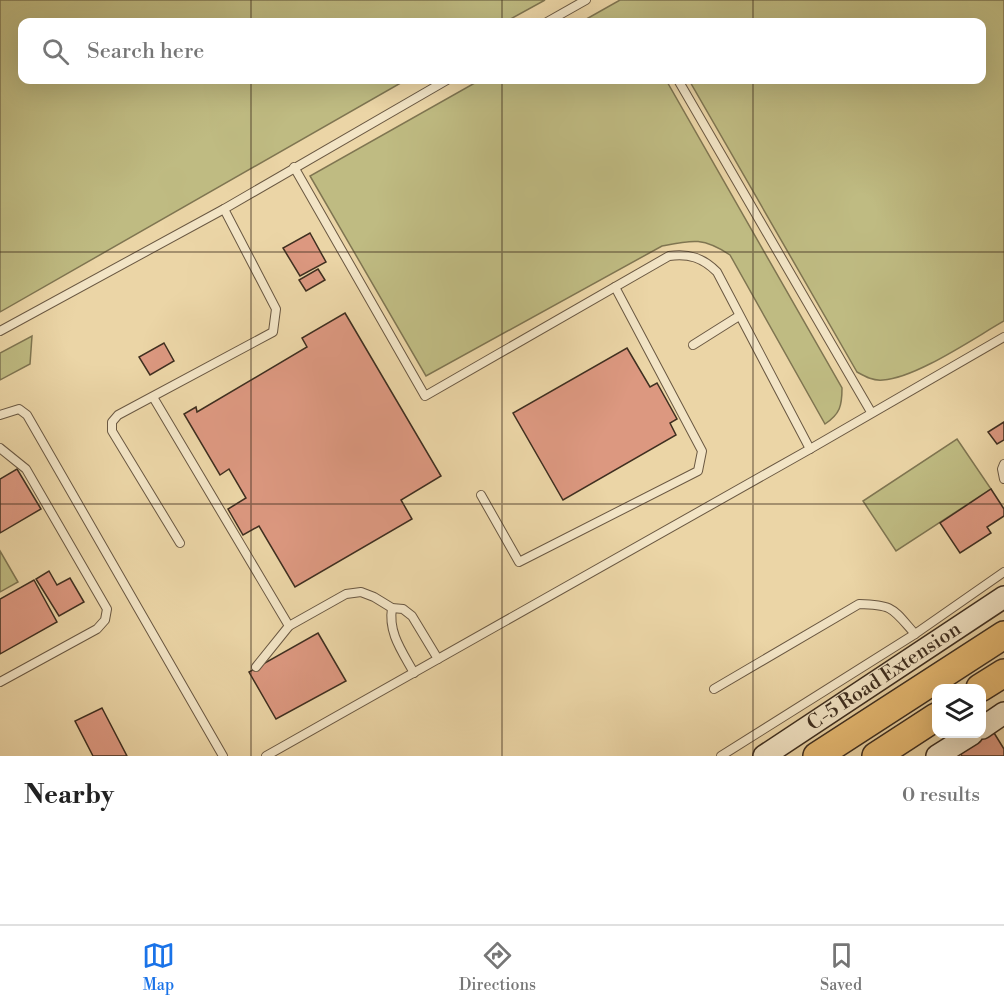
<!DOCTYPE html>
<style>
body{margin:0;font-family:"Libre Bodoni",serif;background:#f2f2f2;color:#222}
.controls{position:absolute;right:18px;bottom:18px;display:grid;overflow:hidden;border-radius:12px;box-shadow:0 6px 24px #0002}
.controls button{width:54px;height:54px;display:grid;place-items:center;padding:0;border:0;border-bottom:2px solid #e0e0e0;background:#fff;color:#222;font:30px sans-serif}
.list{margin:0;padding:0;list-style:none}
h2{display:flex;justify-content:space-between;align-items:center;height:78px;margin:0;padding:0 24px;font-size:26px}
h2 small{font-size:20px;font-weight:400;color:#767676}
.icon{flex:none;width:33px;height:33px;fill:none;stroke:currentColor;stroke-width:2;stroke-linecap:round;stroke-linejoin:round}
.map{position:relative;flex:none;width:1004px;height:756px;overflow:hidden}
.search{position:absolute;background:#fff;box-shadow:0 6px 24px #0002;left:18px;right:18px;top:18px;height:66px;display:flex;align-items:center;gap:15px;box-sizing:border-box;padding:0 21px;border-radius:12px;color:#767676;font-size:22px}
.sheet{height:168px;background:#fff}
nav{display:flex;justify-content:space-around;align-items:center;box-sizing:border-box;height:84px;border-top:2px solid #e0e0e0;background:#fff;font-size:16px;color:#767676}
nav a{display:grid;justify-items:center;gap:3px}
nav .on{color:#1a73e8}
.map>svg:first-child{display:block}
.green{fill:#bfbb82;stroke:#7f7551;stroke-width:1.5}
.building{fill:#dc9880;stroke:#3f2f20;stroke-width:1.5}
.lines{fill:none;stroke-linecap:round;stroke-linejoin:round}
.service-casing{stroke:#6a5842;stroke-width:10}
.secondary-casing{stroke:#3f2f20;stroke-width:24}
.motorway-casing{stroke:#3f2f20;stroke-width:30}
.service{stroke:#f2e4c5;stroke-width:8}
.secondary{stroke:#f2e4c5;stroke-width:21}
.motorway{stroke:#e6ba73;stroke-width:27}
.grid{fill:none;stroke:#3f2f20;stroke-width:1.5;stroke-opacity:0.55}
.labels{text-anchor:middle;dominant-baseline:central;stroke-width:5;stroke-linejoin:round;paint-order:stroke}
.street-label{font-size:20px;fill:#3f2f20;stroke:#f2e4c5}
</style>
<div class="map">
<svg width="1004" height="756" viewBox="0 0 1004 756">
<rect width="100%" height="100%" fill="#ebd5a6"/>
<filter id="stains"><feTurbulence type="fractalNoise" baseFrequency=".00333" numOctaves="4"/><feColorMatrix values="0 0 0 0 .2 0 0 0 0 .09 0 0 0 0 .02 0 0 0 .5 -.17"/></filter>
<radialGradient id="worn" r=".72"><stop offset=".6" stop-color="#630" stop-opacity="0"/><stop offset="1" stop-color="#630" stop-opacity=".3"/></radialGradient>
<g class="green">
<path d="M0 0H545L505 22H22V80H406L0 312Z"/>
<path d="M620 0H1004V321C974 338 916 378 883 380 873 381 866 377 857 372L689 80H982V22H581Z"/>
<path d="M480 80H666L842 388C842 406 840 414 825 424L730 255C703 237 692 240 662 246L426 376 310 176Z"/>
<path d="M32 336 30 364 0 380V353Z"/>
<path d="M957 439 991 489 896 551 863 501Z"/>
<path d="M0 551 18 582 0 592Z"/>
</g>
<g class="building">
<path d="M310 233 326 262 300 276 283 248Z"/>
<path d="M318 269 325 280 306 291 299 280Z"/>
<path d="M345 313 441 476 401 500 412 519 295 587 259 526 243 535 228 509 246 498 229 469 220 475 184 414 196 407 197 412 307 347 302 338Z"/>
<path d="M164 343 174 361 150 375 139 357Z"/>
<path d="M627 348 650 387 657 383 677 419 670 423 676 435 563 500 513 413Z"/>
<path d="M1004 422V440L997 444 988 432Z"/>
<path d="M17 469 41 509 0 533V479Z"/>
<path d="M991 489 1004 509V516L987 527 991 533 960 553 940 523Z"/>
<path d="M49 571 57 585 70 578 84 602 59 616 36 579Z"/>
<path d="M34 580 57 622 0 654V599Z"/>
<path d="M318 633 346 681 276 719 249 672Z"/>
<path d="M102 708 127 756H93L75 721Z"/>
<path d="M991 728 1004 749V756H962L957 748Z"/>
</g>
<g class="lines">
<defs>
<g id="service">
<path d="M547 22 586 0"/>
<path d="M678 80 871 412"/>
<path d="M294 167 425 396 669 256C689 253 703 258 717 272L810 449"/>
<path d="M0 331 224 209 447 80"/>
<path d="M693 345 739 316"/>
<path d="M153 397 289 626"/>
<path d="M0 415 19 409 27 415 223 756"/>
<path d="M0 448 26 469 107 609 105 620 97 629 0 682"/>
<path d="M1004 464 1002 469 1004 479"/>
<path d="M481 495 519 562 698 471 702 451 615 287"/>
<path d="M180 543 112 431V422L118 415 273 332 276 309 224 209"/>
<path d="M392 608C388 633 402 651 414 673"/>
<path d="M256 667 289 626 346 594 361 592 374 597 392 608 403 609 412 616 438 659"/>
<path d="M714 689 859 604C894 605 892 608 915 634"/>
<path d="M266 756 810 449 1004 337"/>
<path d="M721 756 915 634 1004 572"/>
</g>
<g id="secondary">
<path d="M982 728 1004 713"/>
<path id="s1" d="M764 756 1004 597"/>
<path d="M937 756 972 734"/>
</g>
<g id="motorway">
<path d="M980 688 1004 673"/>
<path d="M817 756 1004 635"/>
<path d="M876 756 936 717"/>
</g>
</defs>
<use href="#service" class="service-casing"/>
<use href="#secondary" class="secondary-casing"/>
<use href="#motorway" class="motorway-casing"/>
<use href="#service" class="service"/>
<use href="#secondary" class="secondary"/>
<use href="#motorway" class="motorway"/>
</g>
<path class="grid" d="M251 0V22M502 0V22M753 0V22M251 80V756M502 80V756M753 80V756M0 252H1004M0 504H1004"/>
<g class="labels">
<g class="street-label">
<text stroke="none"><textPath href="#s1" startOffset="144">C-5 Road Extension</textPath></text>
</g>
</g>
<rect width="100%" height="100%" filter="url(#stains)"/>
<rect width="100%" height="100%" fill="url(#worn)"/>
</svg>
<div class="controls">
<button><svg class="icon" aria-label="layers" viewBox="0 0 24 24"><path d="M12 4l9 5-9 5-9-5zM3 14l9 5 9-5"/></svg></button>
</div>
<div class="search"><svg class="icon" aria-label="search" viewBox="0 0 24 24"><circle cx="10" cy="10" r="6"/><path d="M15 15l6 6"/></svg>Search here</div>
</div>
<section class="sheet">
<h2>Nearby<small>0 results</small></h2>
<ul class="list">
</ul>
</section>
<nav>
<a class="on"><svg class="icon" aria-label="map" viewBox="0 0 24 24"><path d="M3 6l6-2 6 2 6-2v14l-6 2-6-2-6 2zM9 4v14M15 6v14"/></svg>Map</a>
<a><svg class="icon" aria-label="directions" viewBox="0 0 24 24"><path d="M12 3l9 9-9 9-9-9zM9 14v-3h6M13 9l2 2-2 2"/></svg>Directions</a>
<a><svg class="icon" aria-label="saved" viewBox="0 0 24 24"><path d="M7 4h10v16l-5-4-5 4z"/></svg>Saved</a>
</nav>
